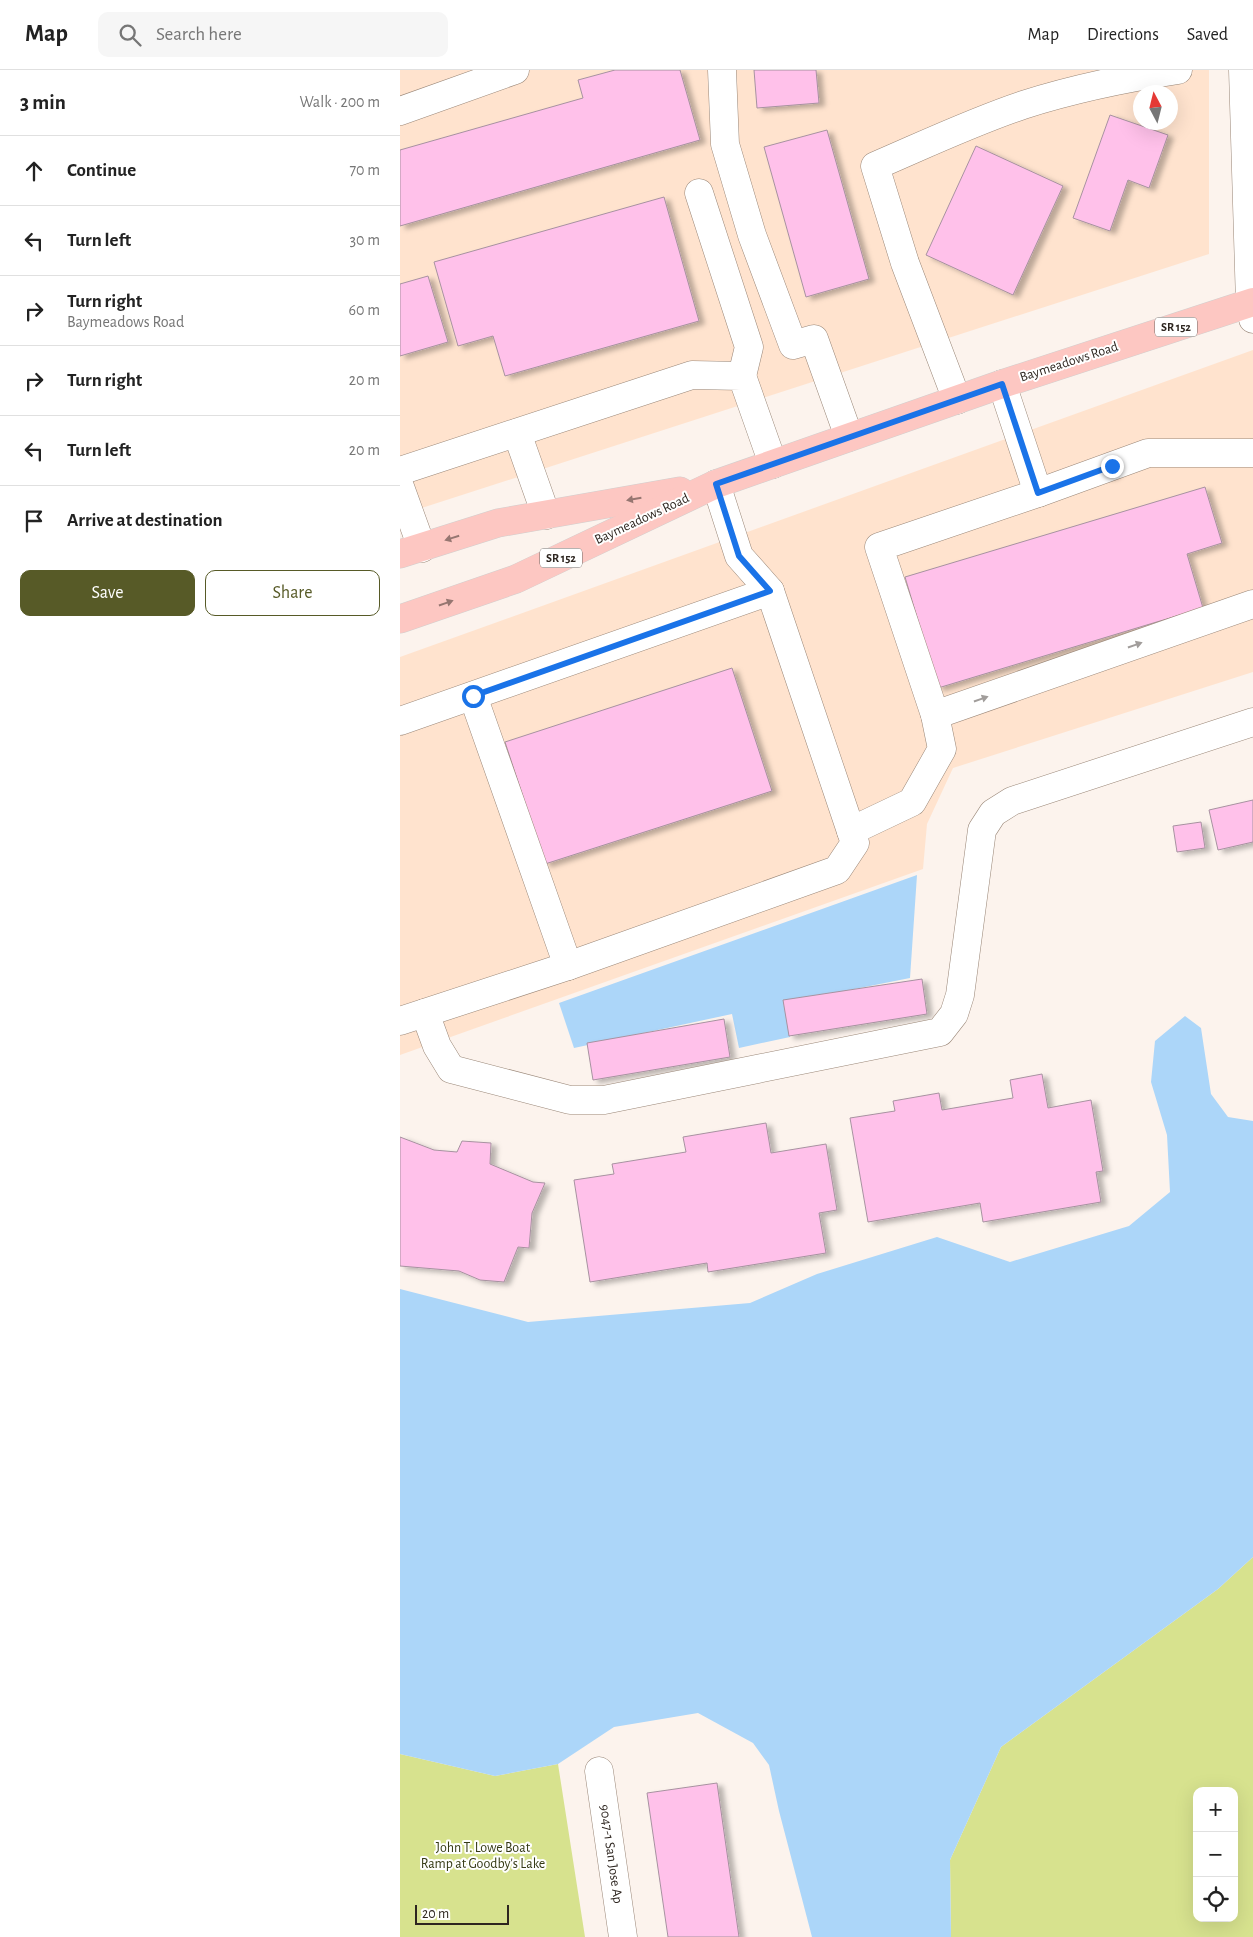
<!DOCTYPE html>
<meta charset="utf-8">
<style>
body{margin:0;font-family:"Alegreya Sans",sans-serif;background:#f6f6f6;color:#222}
.controls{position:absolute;right:15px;bottom:15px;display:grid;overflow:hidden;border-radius:10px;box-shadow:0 5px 20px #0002}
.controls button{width:45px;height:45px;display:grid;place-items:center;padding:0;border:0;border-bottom:1px solid #e0e0e0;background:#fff;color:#222;font:25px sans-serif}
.compass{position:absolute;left:733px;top:15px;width:45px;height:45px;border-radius:50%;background:#fff;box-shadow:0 5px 20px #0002;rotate:353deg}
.scale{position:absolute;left:15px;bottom:12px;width:94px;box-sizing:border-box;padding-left:5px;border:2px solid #2e2620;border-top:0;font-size:14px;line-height:18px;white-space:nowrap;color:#2e2620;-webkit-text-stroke:4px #fff;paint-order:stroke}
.stop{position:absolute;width:15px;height:15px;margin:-11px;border:4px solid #1a73e8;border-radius:50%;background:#fff}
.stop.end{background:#1a73e8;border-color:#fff;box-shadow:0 1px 5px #0008}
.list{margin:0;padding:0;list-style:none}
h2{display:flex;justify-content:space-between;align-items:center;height:65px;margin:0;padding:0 20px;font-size:21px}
h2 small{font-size:16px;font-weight:400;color:#767676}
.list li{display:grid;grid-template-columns:32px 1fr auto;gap:15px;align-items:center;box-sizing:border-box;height:70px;padding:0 20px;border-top:1px solid #e0e0e0}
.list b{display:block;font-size:19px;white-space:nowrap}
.list p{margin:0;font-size:16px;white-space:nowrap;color:#767676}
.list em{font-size:16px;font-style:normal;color:#767676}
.actions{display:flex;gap:10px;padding:15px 20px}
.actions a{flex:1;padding:11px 0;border:1px solid #575a27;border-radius:10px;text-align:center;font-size:18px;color:#575a27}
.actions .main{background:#575a27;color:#fff}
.icon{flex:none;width:28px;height:28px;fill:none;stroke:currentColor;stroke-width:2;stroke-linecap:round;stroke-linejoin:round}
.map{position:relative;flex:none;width:853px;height:1867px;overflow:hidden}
header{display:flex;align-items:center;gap:30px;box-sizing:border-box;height:70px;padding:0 25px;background:#fff;border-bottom:1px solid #e0e0e0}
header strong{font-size:24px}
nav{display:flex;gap:28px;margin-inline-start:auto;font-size:18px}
.search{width:350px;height:45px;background:#f6f6f6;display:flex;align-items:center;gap:12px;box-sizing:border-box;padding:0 18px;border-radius:10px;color:#767676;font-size:19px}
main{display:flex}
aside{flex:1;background:#fff}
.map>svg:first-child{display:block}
.built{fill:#ffe3ce;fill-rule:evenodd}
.green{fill:#d7e28e;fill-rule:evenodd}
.water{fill:#acd6f9}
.building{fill:#ffc1ea;stroke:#a792a0;filter:url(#shadow)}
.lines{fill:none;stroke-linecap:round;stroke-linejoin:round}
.minor-casing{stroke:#9a8778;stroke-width:29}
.major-casing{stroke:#d1cfce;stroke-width:29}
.minor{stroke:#fff;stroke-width:28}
.major{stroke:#fdc7c2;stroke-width:28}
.oneway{fill:#967671}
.oneway2{fill:#a19d9b}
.route{stroke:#1a73e8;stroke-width:6}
.labels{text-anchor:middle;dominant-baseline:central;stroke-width:4;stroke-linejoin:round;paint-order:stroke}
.shield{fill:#fff;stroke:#6d6763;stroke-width:1}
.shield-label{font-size:12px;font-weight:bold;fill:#2e2620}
.street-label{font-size:14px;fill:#2e2620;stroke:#fff}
.park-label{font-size:14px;fill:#353a15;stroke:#fff}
</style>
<header>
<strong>Map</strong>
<div class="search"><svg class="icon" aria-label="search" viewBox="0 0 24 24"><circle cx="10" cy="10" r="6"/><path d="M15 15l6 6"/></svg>Search here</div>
<nav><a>Map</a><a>Directions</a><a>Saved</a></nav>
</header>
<main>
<aside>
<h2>3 min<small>Walk · 200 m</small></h2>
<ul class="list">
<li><svg class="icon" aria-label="ahead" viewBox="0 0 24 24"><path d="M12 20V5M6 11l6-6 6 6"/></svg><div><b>Continue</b></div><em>70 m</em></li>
<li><svg class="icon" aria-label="left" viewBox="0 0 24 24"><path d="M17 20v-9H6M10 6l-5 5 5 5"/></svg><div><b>Turn left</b></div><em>30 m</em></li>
<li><svg class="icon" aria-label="right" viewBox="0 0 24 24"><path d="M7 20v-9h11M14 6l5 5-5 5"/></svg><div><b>Turn right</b><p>Baymeadows Road</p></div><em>60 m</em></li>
<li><svg class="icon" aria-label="right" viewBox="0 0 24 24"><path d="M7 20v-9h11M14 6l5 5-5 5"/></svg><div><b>Turn right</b></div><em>20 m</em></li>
<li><svg class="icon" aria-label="left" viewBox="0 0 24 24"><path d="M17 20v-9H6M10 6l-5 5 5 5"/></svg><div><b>Turn left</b></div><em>20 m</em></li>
<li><svg class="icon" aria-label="arrive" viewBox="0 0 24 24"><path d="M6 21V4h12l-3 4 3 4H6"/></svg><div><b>Arrive at destination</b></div></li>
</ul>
<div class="actions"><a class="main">Save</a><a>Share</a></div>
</aside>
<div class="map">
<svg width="853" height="1867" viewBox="0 0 853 1867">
<defs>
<filter id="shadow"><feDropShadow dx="5.5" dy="3" stdDeviation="2.5" flood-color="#0004"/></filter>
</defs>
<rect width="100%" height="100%" fill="#fcf3ed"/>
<g class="built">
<path d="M0 0H809V184L0 445ZM740 22H770V52H740Z"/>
<path d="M853 280V602L553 698 527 754 523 799 0 985V587Z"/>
</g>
<g class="green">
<path d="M853 1487V1867H551L550 1790 601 1677 818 1519ZM797 1721H834V1848H797Z"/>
<path d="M0 1684 95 1706 158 1694 185 1867H0Z"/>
</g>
<g class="water">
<path d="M517 805 510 908 384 933 390 967 339 978 332 944 174 978 159 933Z"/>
<path d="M785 946 801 958 811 1024 828 1047 853 1051V1487L818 1519 601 1677 550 1790 551 1867H412L379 1741 369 1695 353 1673 298 1643 214 1657 158 1694 95 1706 0 1684V1219L128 1252 350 1233 417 1204 537 1167 610 1192 729 1156 770 1122 767 1065 751 1012 755 971Z"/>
</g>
<g class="building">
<path d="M215 0H280L300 70 0 156V80L183 28 178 10Z"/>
<path d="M354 0H416L419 33 357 38Z"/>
<path d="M710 45 768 65 749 118 728 110 710 161 673 148Z"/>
<path d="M427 60 469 209 406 227 364 77Z"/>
<path d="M576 76 663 116 613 225 526 185Z"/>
<path d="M264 127 299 251 105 306 93 266 58 276 34 192Z"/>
<path d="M28 206 48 272 0 286V214Z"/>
<path d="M805 417 822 473 787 484 803 538 538 618 505 507Z"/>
<path d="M332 598 372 721 145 794 105 672Z"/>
<path d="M853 730V772L818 780 809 740Z"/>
<path d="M801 752 805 778 777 782 773 756Z"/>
<path d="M522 909 527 944 389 966 383 930Z"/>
<path d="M324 949 330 987 193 1010 187 973Z"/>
<path d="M642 1004 648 1038 691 1030 703 1101 696 1102 701 1132 583 1152 580 1133 468 1152 450 1048 495 1041 493 1031 539 1023 542 1040 613 1028 610 1010Z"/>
<path d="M366 1053 371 1083 426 1074 437 1140 419 1143 426 1183 308 1202 307 1193 190 1212 174 1110 214 1104 212 1094 286 1082 283 1067Z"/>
<path d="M0 1067 34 1080 57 1082 62 1071 91 1073 90 1094 133 1112 145 1113 132 1143 129 1178 118 1177 104 1212 80 1210 59 1201 0 1196Z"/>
<path d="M317 1713 339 1867H268L247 1723Z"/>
</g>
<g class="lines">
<defs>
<g id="minor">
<path d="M322 0 325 74 352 165 393 275 414 269 449 367"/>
<path d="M843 0 850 233 853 249"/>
<path d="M0 41 115 0"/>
<path d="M299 123 349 277 342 306"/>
<path d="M602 314 638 423 748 383H853"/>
<path d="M557 330 505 193 475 96C524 75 572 52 623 35 673 19 726 8 778 0"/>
<path d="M117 363 146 445"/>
<path d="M0 401 292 305 342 306 373 394"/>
<path d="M0 417 22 478"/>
<path d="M73 626 168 896"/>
<path d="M535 645 853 534"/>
<path d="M0 651 370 521"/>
<path d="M451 761 512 732 542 679 535 645 479 477 638 423"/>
<path d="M25 943 37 976 51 999 170 1030H204L540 962 554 944 560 925 582 760 593 743 612 731 853 652"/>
<path d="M0 951 168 896 437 800 455 773 370 521 339 486 316 414"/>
<path d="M199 1701 223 1867"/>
</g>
<g id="major">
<path d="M0 484 98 453 280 421"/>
<path d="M0 549 116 509 316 414 602 314 853 232"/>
</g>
</defs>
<use href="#minor" class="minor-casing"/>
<use href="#major" class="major-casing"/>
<use href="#minor" class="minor"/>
<use href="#major" class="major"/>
</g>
<defs><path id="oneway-solid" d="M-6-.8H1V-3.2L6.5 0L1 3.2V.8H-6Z" transform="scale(1.25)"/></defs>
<g class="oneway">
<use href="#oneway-solid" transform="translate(234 429) rotate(170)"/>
<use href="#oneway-solid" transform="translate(52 468) rotate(163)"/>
<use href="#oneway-solid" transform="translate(46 533) rotate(-19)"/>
</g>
<g class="oneway2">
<use href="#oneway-solid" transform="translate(735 575) rotate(-19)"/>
<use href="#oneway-solid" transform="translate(581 629) rotate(-19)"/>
</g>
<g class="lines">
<path class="route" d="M73 626 370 521 339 486 316 414 602 314 638 423 712 396"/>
</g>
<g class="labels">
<g class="shield">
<rect x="755" y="247.5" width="42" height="19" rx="4"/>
<rect x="140" y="478.5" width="42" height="19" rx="4"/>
</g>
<g class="shield-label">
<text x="776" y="257">SR 152</text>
<text x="161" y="488">SR 152</text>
</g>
<g class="street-label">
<text transform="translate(669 292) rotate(-18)">Baymeadows Road</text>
<text transform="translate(242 449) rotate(-25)">Baymeadows Road</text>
<text transform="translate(211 1784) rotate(82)">9047-1 San Jose Ap</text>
</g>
<g class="park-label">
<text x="83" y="1778">John T. Lowe Boat<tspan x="83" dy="16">Ramp at Goodby's Lake</tspan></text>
</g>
</g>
</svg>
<div class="controls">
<button>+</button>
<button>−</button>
<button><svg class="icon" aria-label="locate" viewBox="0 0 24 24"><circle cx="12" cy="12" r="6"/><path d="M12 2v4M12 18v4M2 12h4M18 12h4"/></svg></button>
</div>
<svg class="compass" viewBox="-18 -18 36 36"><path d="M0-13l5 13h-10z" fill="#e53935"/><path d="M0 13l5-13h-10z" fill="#767676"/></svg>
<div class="scale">20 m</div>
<div class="stop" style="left:73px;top:626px"></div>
<div class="stop end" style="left:712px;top:396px"></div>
</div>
</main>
